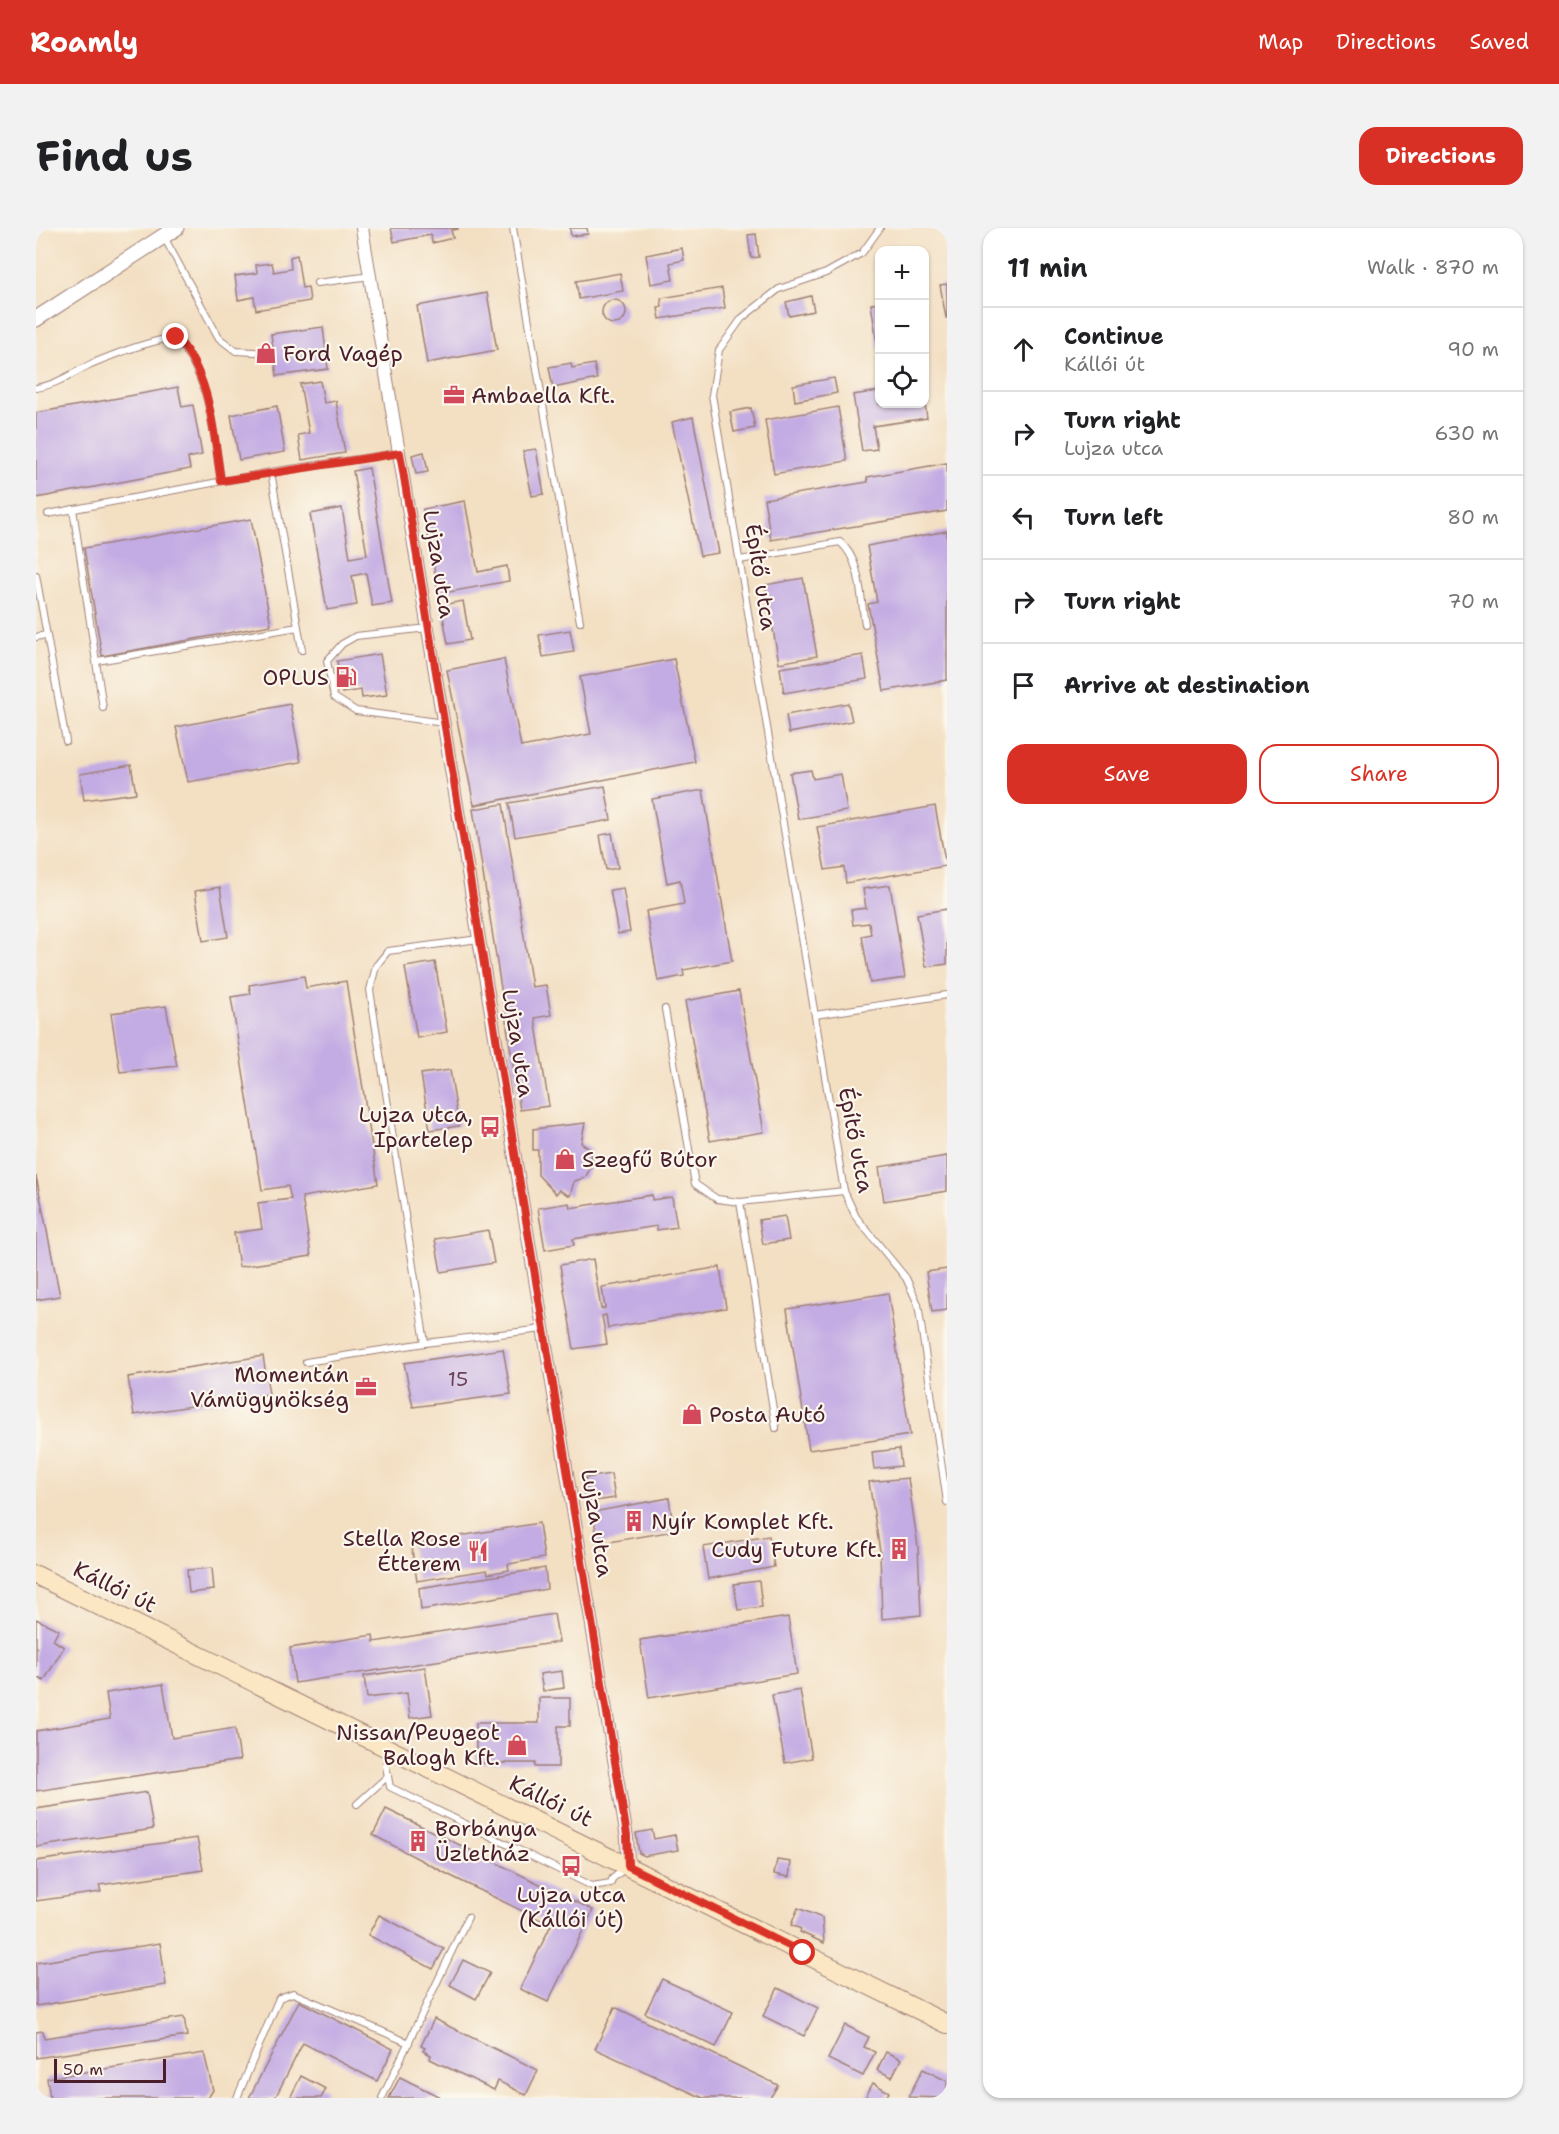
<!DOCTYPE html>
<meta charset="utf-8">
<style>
body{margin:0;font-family:"Shantell Sans",sans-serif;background:#f2f2f2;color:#202124}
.controls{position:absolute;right:18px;top:18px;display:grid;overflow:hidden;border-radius:12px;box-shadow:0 2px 4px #0004}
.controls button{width:54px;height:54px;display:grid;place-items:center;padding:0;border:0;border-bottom:2px solid #e0e0e0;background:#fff;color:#202124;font:30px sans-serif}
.scale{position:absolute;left:18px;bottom:15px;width:112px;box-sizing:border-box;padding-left:6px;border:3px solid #4a1f2b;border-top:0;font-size:16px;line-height:21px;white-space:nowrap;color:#4a1f2b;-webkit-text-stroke:4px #fbf7ec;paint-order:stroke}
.stop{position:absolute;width:18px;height:18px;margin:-14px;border:4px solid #d93025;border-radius:50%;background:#fff}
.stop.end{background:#d93025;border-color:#fff;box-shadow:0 2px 6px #0008}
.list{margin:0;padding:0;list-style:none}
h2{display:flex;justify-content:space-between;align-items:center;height:78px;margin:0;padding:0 24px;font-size:26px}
h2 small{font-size:20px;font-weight:400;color:#757577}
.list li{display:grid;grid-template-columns:39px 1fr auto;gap:18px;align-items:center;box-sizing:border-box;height:84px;padding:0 24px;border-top:2px solid #e0e0e0}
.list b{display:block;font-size:22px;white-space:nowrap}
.list p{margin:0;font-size:20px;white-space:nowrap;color:#757577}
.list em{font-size:20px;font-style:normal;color:#757577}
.actions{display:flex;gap:12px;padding:18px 24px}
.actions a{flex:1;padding:14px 0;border:2px solid #d93025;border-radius:18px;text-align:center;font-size:21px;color:#d93025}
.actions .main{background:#d93025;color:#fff}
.icon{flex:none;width:33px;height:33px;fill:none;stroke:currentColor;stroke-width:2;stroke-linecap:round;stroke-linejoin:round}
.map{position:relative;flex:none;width:911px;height:1870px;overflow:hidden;border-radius:18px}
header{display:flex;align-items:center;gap:36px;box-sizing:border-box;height:84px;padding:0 30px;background:#d93025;color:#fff}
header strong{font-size:28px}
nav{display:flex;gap:33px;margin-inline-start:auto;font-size:21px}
.intro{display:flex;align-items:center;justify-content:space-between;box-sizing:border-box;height:144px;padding:0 36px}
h1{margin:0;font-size:42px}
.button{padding:15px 27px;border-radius:18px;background:#d93025;color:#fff;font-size:21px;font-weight:700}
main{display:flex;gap:36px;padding:0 36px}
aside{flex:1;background:#fff;border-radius:18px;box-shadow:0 2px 4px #0004}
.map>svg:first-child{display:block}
.building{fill:#c3abe3}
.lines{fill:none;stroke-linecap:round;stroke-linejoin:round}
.service-casing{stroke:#9e7f76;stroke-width:8}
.minor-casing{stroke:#9e7f76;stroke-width:14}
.tertiary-casing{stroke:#9e7f76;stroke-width:17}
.secondary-casing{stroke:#9e7f76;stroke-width:20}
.service{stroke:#fff;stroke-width:6}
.minor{stroke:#fff;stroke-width:12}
.tertiary{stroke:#fff;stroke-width:15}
.secondary{stroke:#fbe7c3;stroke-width:18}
.route{stroke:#d93025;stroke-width:8}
.labels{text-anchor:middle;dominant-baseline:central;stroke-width:4.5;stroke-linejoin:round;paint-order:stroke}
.number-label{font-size:20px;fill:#684259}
.poi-label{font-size:22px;fill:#4a1f2b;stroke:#fbf7ec;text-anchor:start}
.street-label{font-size:22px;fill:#4a1f2b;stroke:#fbf7ec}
</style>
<header>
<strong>Roamly</strong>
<nav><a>Map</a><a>Directions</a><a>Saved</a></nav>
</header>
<div class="intro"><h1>Find us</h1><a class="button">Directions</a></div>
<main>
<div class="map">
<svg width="911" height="1870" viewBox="0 0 911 1870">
<rect width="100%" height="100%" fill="#fbf7ec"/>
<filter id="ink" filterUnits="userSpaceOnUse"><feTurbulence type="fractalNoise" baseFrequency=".0167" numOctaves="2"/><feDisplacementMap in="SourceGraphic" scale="12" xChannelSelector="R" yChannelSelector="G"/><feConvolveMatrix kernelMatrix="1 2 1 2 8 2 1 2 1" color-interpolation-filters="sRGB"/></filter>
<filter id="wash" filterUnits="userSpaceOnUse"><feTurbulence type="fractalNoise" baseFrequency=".008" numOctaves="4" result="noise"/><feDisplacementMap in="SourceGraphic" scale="24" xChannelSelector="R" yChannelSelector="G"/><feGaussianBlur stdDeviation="1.35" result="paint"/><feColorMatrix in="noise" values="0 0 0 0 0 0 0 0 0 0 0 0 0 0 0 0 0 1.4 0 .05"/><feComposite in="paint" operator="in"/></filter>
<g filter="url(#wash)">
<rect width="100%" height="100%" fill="#f3dfc2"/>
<g id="blocks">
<g class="building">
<path d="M355 0H422V1L415 2 417 10 396 15 395 7 358 14Z"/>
<path d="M534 0H551L552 6 535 8Z"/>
<path d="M720 6 723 29 715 30 712 7Z"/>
<path d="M646 20 648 32 634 35 637 52 615 56 610 27Z"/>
<path d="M261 27 266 60 272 59 274 73 220 82 218 69 202 72 199 48 221 45 220 37 236 35 238 44 255 41 254 29Z"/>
<path d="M584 45 587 63 543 71 540 53Z"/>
<path d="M911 56V90H910L904 57Z"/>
<path d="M686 60 689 80 624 91 622 80 626 79 625 70Z"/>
<path d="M451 65 461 122 391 135 381 78Z"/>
<path d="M775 68 778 83 753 88 750 74Z"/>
<circle cx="578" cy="84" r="12"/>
<path d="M843 75V121H842L835 76Z"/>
<path d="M287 99 292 141 241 148 235 106Z"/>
<path d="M535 135 536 140 558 136 561 151 517 160 513 139Z"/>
<path d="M798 150 801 165 759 173 757 157Z"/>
<path d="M284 153 288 175 300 173 309 225 266 232 262 207 273 205 264 156Z"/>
<path d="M142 159 146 179 157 177 166 227 152 230 154 241 0 270V185Z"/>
<path d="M843 163V176H889L891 190 837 198 841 221 826 223 817 167Z"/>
<path d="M241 178 249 224 203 232 195 187Z"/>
<path d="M802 179 811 233 738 246 729 192Z"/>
<path d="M715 180 719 200 698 204 694 184Z"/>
<path d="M657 189 683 325 664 328 636 194Z"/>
<path d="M500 221 508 266 496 268 487 223Z"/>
<path d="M388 224 392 244 380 246 376 227Z"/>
<path d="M911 235V283L735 312 728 271 832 254 831 249Z"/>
<path d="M333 240 356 375 336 378 330 345 316 348 321 377 291 382 274 286 306 280 314 330 331 327 317 243Z"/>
<path d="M429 273 442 344 471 338 473 353 403 366 387 281Z"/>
<path d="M215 291 235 397 66 428 48 320Z"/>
<path d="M911 303V452L848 463 832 376 841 374 831 318Z"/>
<path d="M767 350 781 428 743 435 729 357Z"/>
<path d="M427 373 434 412 412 416 405 377Z"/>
<path d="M534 402 538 424 507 429 503 407Z"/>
<path d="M344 426 351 467 326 470 325 462 306 465 301 433Z"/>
<path d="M827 427 831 451 748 465 744 440Z"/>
<path d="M468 431 485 519 555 506 544 449 638 431 659 534 438 577 411 442Z"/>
<path d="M812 475 816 493 753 505 750 487Z"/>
<path d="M254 476 265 534 152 554 140 499Z"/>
<path d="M95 537 100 565 48 572 44 546Z"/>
<path d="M775 542 777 551 805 546 811 583 762 591 754 545Z"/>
<path d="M569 558 575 592 479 609 473 575Z"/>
<path d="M667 562 696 733 647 742 648 748 622 753 610 683 648 676 644 652 631 655 616 571Z"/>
<path d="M467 576 496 759 510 757 515 787 499 790 513 878 484 882 437 581Z"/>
<path d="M899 578 910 638 810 655 808 639 789 642 781 599Z"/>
<path d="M576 605 582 640 570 642 564 607Z"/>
<path d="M854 657 869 750 834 755 826 708 835 706 833 695 817 697 815 682 830 680 827 661Z"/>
<path d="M184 659 192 709 167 713 159 663Z"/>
<path d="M587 660 594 704 582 706 574 662Z"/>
<path d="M911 681V736L890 739 881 686Z"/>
<path d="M399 734 411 804 381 810 369 739Z"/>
<path d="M268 748 270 760 310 753 342 956 266 969 275 1028 203 1039 198 1005 226 1001 222 975 255 971 252 958 226 962 195 769 215 766 213 757Z"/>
<path d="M703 763 728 904 674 913 649 773Z"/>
<path d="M130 778 141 838 84 844 75 785Z"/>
<path d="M414 842 423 898 394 902 385 846Z"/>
<path d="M549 895 545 915 554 921 557 935 549 950 538 953 534 968 523 962 520 966 502 947V922H497V901Z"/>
<path d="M911 928V963L848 973 843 939Z"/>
<path d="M0 948 24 1068 0 1072Z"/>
<path d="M616 967V972L636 969 641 999 621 1002V998L537 1011 538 1017 509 1022 502 980 533 975 534 980Z"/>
<path d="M749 988 753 1012 727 1016 723 992Z"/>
<path d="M452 1002 458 1035 405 1044 399 1011Z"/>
<path d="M557 1031 565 1081 569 1080 566 1059 684 1039 690 1080 572 1100 570 1087 566 1088 571 1116 538 1121 524 1037Z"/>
<path d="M911 1041V1082L896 1084 890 1044Z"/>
<path d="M852 1065 874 1207 773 1222 751 1081Z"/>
<path d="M467 1121 475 1166 377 1179 368 1135Z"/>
<path d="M227 1128 233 1166 98 1187 92 1149Z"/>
<path d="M863 1221 865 1238 838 1241 836 1224Z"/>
<path d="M575 1246 579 1270 553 1274 549 1250Z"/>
<path d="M872 1250 882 1319 885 1387 846 1391 844 1323 833 1254Z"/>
<path d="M633 1270 638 1303 562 1316 557 1284Z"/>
<path d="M503 1295 508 1330 472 1336 473 1342 452 1346 451 1342 381 1353 375 1316Z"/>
<path d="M733 1308 738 1339 672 1351 667 1319Z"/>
<path d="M176 1340 178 1362 153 1365 151 1342Z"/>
<path d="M509 1340 511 1361 385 1382 383 1360Z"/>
<path d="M723 1353 726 1379 702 1382 698 1356Z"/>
<path d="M518 1386 523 1414 259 1455 254 1420 337 1407 338 1414Z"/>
<path d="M752 1389 761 1446 613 1470 604 1412Z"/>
<path d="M0 1391 23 1402 17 1412 28 1419 8 1453 0 1449Z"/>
<path d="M389 1439 396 1487 374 1490 371 1465 331 1470 328 1448Z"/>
<path d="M526 1443 528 1460 507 1463 504 1446Z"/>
<path d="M127 1456 136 1510 199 1500 204 1532 0 1563V1503L74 1491 70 1465Z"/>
<path d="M764 1462 776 1530 749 1535 736 1467Z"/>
<path d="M503 1470H534V1498H522V1539H499V1535H440V1495H503Z"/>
<path d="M111 1564 117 1601 0 1619V1581Z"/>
<path d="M350 1581 557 1682 512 1774 484 1761 515 1697 415 1648 337 1607Z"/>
<path d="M616 1602 618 1611 639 1607 642 1622 608 1628 603 1625 600 1605Z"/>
<path d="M161 1610 167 1642 63 1657 65 1664 0 1673V1633Z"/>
<path d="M741 1632 755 1634 753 1649 738 1646Z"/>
<path d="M762 1680 786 1690 788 1715 764 1704 765 1701 755 1697Z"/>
<path d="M343 1687 408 1721 397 1741 332 1707Z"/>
<path d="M124 1715 130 1757 0 1778V1735Z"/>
<path d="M427 1732 454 1745 440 1771 414 1757Z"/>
<path d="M626 1751 697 1784 680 1819 609 1785Z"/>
<path d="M742 1760 782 1780 768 1808 727 1788Z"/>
<path d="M263 1773 357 1821 341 1853 267 1815 239 1870H213Z"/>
<path d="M579 1779 742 1857 734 1870H667L559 1821Z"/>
<path d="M148 1789 151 1808 0 1830V1804L7 1803 8 1810Z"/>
<path d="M398 1791 502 1842 490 1867 462 1853 458 1862 394 1831 395 1827 387 1823 389 1820 385 1818Z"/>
<path d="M809 1797 833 1809 828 1819 839 1824 827 1848 792 1831Z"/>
<path d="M850 1824 865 1831 856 1849 841 1842Z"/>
<path d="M168 1825 177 1862 172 1870H14L11 1850Z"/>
<path d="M887 1841 911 1853V1870L872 1869Z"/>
<path d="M265 1848 290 1861 285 1870H254Z"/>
<path d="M364 1849 406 1870H353Z"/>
<path d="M837 1855 853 1864 850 1870H829Z"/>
</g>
</g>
</g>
<g filter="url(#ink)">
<use href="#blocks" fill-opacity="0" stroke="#9e7f76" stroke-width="1.5"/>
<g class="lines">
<defs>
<g id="service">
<path d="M477 0 544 394"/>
<path d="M844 0 826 25 790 45 743 61 706 90 683 122 676 167 808 963 820 989 870 1050 882 1076 911 1274"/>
<path d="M128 9 183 110 200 123 219 124"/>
<path d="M281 55 335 48"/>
<path d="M0 160C20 157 37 145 55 136 81 125 111 114 139 109 175 149 177 203 185 253"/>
<path d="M235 244 266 422"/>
<path d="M37 281 67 480"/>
<path d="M12 286 235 244 363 225"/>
<path d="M704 332 804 314C826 333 824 369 829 396"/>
<path d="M0 347 30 513"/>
<path d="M392 400 320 408 306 416 291 433 298 469 320 483 408 495"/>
<path d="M0 409 10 407"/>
<path d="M61 433 262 399"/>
<path d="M629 781 659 956 681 971 704 974 808 963"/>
<path d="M779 787 911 767"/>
<path d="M704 974 740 1200"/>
<path d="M389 1115 334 762 340 738 352 723 443 711"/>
<path d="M270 1134 389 1115 507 1101"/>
<path d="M353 1525 350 1538 354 1559 556 1658 575 1655 576 1651 588 1641"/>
<path d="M321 1576 352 1548"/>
<path d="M201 1870 243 1770 257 1765 373 1815"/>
<path d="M346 1870 432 1689"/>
</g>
<path id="minor" d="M326 0 591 1610 592 1638"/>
<path id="tertiary" d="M0 91 140 0"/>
<path id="secondary" d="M0 1347 911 1796"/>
</defs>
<use href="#service" class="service-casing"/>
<use href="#minor" class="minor-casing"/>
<use href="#tertiary" class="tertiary-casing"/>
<use href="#secondary" class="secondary-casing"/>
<use href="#service" class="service"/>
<use href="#minor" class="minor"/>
<use href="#tertiary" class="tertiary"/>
<use href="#secondary" class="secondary"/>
</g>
</g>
<g class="lines" filter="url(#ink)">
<path class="route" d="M140 109C176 149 177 203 185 253L364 225 591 1607 592 1638 767 1725"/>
</g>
<defs>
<symbol id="shop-bare" viewBox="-9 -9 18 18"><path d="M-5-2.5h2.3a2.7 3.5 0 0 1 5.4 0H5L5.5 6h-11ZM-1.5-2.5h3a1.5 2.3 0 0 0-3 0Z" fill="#d1495b" stroke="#fbf7ec" stroke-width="2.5" paint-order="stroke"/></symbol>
<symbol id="office-bare" viewBox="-9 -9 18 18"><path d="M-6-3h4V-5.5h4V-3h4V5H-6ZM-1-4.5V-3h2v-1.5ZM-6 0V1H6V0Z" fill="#d1495b" stroke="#fbf7ec" stroke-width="2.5" paint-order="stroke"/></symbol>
<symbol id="fuel-bare" viewBox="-9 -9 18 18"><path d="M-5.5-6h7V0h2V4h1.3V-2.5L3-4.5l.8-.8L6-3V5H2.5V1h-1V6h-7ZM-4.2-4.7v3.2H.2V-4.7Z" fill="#d1495b" stroke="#fbf7ec" stroke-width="2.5" paint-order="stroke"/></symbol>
<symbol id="bus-bare" viewBox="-9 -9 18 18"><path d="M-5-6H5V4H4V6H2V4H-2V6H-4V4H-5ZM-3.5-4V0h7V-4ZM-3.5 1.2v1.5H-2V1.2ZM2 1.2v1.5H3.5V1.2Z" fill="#d1495b" stroke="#fbf7ec" stroke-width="2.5" paint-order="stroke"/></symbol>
<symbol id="building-bare" viewBox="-9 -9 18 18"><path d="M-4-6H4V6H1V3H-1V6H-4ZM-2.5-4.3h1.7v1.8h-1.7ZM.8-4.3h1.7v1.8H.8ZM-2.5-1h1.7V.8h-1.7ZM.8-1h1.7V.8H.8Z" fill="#d1495b" stroke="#fbf7ec" stroke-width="2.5" paint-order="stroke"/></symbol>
<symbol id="restaurant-bare" viewBox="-9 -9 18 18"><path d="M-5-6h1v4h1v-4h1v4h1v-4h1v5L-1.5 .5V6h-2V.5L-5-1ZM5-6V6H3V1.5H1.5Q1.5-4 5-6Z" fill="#d1495b" stroke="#fbf7ec" stroke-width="2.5" paint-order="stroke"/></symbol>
</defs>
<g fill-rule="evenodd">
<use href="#shop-bare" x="215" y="110" width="30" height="30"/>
<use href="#office-bare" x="403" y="152" width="30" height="30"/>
<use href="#fuel-bare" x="295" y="434" width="30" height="30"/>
<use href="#bus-bare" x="439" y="884" width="30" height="30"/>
<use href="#shop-bare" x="514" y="916" width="30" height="30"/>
<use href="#office-bare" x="315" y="1144" width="30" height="30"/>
<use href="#shop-bare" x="641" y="1171" width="30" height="30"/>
<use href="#building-bare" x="583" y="1278" width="30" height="30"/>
<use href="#building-bare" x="848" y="1306" width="30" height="30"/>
<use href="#restaurant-bare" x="427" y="1308" width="30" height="30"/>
<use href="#shop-bare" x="466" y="1502" width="30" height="30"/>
<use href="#building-bare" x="367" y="1598" width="30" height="30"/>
<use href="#bus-bare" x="520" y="1623" width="30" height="30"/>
</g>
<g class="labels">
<g class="number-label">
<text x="422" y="1151">15</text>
</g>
<g class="poi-label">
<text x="247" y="125">Ford Vagép</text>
<text x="435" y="167">Ambaella Kft.</text>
<text x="293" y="449" text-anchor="end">OPLUS</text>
<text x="437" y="886" text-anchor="end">Lujza utca,<tspan x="437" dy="25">Ipartelep</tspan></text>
<text x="546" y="931">Szegfű Bútor</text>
<text x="313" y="1146" text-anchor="end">Momentán<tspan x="313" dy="25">Vámügynökség</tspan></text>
<text x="673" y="1186">Posta Autó</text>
<text x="615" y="1293">Nyír Komplet Kft.</text>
<text x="425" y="1310" text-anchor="end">Stella Rose<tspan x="425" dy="25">Étterem</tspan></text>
<text x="846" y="1321" text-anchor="end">Cudy Future Kft.</text>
<text x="464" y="1504" text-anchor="end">Nissan/Peugeot<tspan x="464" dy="25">Balogh Kft.</tspan></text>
<text x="399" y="1600">Borbánya<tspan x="399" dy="25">Üzletház</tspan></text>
<text x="535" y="1666" text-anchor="middle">Lujza utca<tspan x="535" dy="25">(Kállói út)</tspan></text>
</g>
<g class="street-label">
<text transform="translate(403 336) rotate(81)">Lujza utca</text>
<text transform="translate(725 349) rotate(81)">Építő utca</text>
<text transform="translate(482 815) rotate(81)">Lujza utca</text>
<text transform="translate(820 912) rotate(79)">Építő utca</text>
<text transform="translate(561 1295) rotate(81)">Lujza utca</text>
<text transform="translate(79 1359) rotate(26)">Kállói út</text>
<text transform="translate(515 1573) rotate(26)">Kállói út</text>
</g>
</g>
</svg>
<div class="controls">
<button>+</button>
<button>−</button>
<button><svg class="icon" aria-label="locate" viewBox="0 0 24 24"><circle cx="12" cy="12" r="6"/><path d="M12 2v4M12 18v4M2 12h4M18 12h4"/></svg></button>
</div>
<div class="scale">50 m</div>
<div class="stop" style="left:767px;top:1725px"></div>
<div class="stop end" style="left:140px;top:109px"></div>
</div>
<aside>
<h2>11 min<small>Walk · 870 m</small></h2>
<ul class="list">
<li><svg class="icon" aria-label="ahead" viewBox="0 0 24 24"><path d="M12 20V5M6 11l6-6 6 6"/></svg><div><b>Continue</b><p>Kállói út</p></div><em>90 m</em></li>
<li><svg class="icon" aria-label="right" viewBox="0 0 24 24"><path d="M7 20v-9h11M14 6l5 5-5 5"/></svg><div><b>Turn right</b><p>Lujza utca</p></div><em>630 m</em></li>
<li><svg class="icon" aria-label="left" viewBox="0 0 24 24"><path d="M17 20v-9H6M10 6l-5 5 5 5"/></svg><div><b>Turn left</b></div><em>80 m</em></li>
<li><svg class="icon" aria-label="right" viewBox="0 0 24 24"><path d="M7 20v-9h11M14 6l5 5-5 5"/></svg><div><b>Turn right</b></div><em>70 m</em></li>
<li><svg class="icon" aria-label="arrive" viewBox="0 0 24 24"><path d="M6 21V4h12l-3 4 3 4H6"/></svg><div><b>Arrive at destination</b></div></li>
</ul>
<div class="actions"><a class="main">Save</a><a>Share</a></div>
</aside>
</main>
